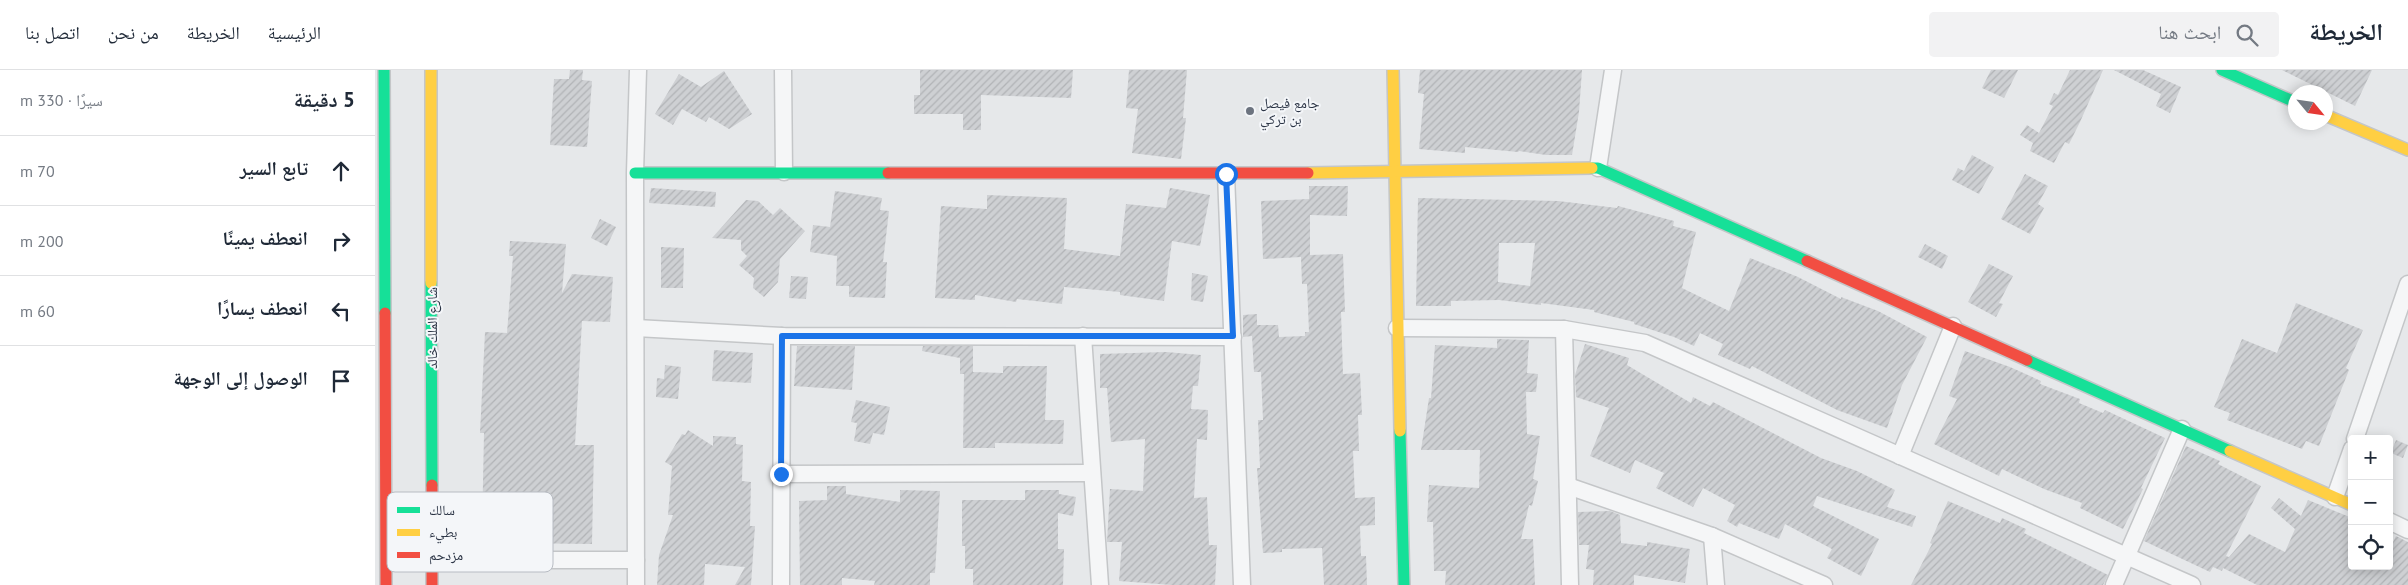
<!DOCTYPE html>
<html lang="ar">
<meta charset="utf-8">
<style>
body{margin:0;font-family:"PT Sans","Noto Naskh Arabic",sans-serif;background:#f2f2f3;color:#1f2937;direction:rtl}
.controls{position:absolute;right:15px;bottom:15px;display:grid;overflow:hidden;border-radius:5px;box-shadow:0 2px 12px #0003}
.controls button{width:45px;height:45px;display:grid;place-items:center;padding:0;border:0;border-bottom:1px solid #e0e1e3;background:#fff;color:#1f2937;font:25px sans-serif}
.compass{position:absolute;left:1913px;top:15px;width:45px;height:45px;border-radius:50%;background:#fff;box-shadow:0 2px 12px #0003;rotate:119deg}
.stop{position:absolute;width:15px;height:15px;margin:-11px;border:4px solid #1a73e8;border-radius:50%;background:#fff}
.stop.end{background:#1a73e8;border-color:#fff;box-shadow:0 1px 5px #0008}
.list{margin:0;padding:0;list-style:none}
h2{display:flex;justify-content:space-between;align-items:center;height:65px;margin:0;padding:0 20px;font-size:21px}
h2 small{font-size:16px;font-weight:400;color:#747a83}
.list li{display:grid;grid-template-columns:32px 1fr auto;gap:15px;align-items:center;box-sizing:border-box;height:70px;padding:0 20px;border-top:1px solid #e0e1e3}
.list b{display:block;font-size:19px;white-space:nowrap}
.list em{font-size:16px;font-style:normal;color:#747a83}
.icon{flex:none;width:28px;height:28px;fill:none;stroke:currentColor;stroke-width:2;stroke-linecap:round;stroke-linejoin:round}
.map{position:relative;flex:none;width:2033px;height:515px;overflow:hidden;direction:ltr}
header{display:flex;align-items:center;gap:30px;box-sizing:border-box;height:70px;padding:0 25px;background:#fff;border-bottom:1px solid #e0e1e3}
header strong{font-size:24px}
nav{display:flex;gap:28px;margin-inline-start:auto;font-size:18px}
.search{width:350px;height:45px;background:#f2f2f3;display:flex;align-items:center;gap:12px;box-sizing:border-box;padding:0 18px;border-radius:5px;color:#747a83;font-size:19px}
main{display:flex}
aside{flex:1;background:#fff}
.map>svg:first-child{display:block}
.building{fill:url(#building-hatch);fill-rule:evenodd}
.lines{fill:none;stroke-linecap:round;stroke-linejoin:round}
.street-casing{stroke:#c4c6c8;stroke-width:19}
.fast-casing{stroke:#c4c6c8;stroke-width:14}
.slow-casing{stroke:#c4c6c8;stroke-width:14}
.jam-casing{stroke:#c4c6c8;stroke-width:14}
.street{stroke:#f5f6f7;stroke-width:16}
.fast{stroke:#16e098;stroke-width:11}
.slow{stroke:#ffcf43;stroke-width:11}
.jam{stroke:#f24e42;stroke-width:11}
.route{stroke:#1a73e8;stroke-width:6}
.poi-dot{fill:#6c737f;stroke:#f4f6f9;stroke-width:2}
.labels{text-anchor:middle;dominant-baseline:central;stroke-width:4;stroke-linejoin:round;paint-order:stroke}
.poi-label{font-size:14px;fill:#2b3445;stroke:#f4f6f9;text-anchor:start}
.street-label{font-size:14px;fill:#2b3445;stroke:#f4f6f9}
.key{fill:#f4f6f9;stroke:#b8bcc3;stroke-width:1}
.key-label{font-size:14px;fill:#2b3445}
</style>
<header>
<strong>الخريطة</strong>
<div class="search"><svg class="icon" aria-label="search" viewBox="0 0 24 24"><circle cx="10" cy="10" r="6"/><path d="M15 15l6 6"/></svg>ابحث هنا</div>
<nav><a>الرئيسية</a><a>الخريطة</a><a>من نحن</a><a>اتصل بنا</a></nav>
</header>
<main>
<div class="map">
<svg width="2033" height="515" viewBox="0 0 2033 515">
<defs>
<pattern id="building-hatch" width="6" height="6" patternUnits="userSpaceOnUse" patternTransform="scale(1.25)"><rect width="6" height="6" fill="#ced0d3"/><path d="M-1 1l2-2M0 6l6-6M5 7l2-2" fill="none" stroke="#b1b3b6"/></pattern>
</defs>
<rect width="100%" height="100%" fill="#e6e8ea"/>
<g class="building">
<path d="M195 0H208L207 10 217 11 212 77 175 75 179 9H194Z"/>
<path d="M545 0H698L696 28 606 25V60H588V44H539V25H545Z"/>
<path d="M754 0H812L808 48H811L806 89 757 83 763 39 751 38Z"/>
<path d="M1045 0H1207L1204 42 1197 85H1171L1144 81 1143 82 1090 77V83L1044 79 1049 24 1043 23Z"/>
<path d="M1616 0H1643L1629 28 1607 18Z"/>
<path d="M1695 0H1728L1705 52 1694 74 1690 72 1679 93 1655 81 1658 73 1645 65 1652 55 1664 63 1678 36 1674 34 1679 23 1683 25Z"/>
<path d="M1739 0H1768L1806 17 1795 43 1781 36 1786 24Z"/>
<path d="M1907 0H1997L1980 36Z"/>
<path d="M349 1 377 44 354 59 334 47 331 52 307 39 298 55 280 44 304 4 326 17Z"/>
<path d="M1597 85 1619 97 1604 124 1577 110 1583 98 1589 101Z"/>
<path d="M1650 104 1673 116 1663 134 1669 138 1655 164 1626 149Z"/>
<path d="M934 116H973L972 146 935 145V185L968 184 970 242H966L968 304 985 303 987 345H983L984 381H978L980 428 1000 427V455L985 456 986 486H991L992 515H949L947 478 907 479V482L888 483 882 398H885L883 350H888L886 302H879L877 266 868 267V245L882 244V255H903L904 267 930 266V262H934L932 214H927L926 187 888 189 886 131 934 129Z"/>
<path d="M276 118 341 122 340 137 274 133Z"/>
<path d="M795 118 835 125 825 176 797 171 789 231 745 225V222L689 217 687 234 642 229 641 232 600 225V230L560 228 566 136 612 139V125L692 128 689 179 745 186 751 134 791 138Z"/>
<path d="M460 121 507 128 505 140 514 141 508 192H512L510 228 474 227V216H461L462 186 435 182 438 155 455 157Z"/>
<path d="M1043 128 1183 131 1242 138 1243 136 1299 151 1298 156 1321 162 1307 218 1354 241 1375 188 1423 207 1466 229V227L1503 241 1552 267 1527 315 1512 358 1462 340 1377 296 1375 299 1343 285 1348 274 1325 263 1319 276 1299 267 1259 254V252L1219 242V240L1166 233V235L1124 230 1076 231V236H1041ZM1124 173H1160L1155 216 1123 212Z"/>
<path d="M371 130 383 131 398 145 405 138 430 161 405 189 403 212 389 227 378 218 379 208 364 195 372 186 366 180V170L337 168Z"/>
<path d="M225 149 241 157 232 176 216 168Z"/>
<path d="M135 171 191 174 187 223 197 204 238 207 235 252 207 251 200 375H219L217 474 128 473V461H107L109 363H105L110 262 132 263 138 186H134Z"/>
<path d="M1550 174 1573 186 1567 199 1543 187Z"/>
<path d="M286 177 309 178 308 218H286Z"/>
<path d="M1614 194 1638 206 1624 233 1628 234 1621 247 1593 232Z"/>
<path d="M817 203 833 206 828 232 816 230Z"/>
<path d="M416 206 433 207 431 229 414 228Z"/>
<path d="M1921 233 1988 260 1971 298 1974 300 1944 376 1931 371 1927 379 1852 350 1855 343 1839 337 1867 269 1902 283Z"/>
<path d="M1122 269 1154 270 1152 303 1163 304 1161 322H1151L1152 364 1165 366 1158 409 1163 411 1157 436 1154 435 1146 469H1158L1160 515H1070L1071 501H1059L1058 452H1052L1054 415 1104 418 1105 380H1046L1054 328H1056L1060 275 1122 278Z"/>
<path d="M1210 274 1254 288 1252 295 1316 333 1318 327 1335 336 1338 332 1446 388 1482 401 1520 420 1512 437 1541 446 1537 457 1442 426 1438 436 1504 469 1486 506 1452 488 1457 479 1410 454 1404 469 1364 453 1362 457 1352 451 1360 435 1328 418 1318 437 1281 418 1289 403 1260 390 1255 403 1215 386 1234 338 1201 327 1200 305Z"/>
<path d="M422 276H480L477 320 419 316Z"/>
<path d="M548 276H598V302L628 303V296H672L670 350H689L688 374 620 373V378H588L589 304H585V288L547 281Z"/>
<path d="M339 280 378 283 376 313 337 311Z"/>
<path d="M1590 281 1635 297 1666 311 1665 314 1705 329 1704 333 1728 343 1730 340 1790 368 1766 418 1768 419 1748 459 1705 438 1707 433 1669 419 1627 399 1624 406 1559 374 1582 329 1574 326Z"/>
<path d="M791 282 826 285 823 316H818L816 339 833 340 832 370 822 369 819 428 832 427 834 475H842L840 515H797L744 511 747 472H732L735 419 768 421 770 369 736 372 732 318H725V284Z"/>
<path d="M290 295 306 297 303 329 281 327 282 308 289 309Z"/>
<path d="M481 330 515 337 509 365 498 363 495 374 479 371 482 353 476 352Z"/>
<path d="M313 360 338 376V366L361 367V374L368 375 367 411 376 412 375 456H380L376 515H360L370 497 330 494 329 515H282L284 485 298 445H293L297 396 290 392 307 364 310 365Z"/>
<path d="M2021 370 2033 375 2028 388 2016 383Z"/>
<path d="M1811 376 1845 391 1843 394 1886 416 1851 486 1854 487 1874 464 1910 482 1920 459 1896 438 1904 428 1926 446 1933 430 1977 448V496H2014V480L2021 466 2033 472V515H1882L1848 498 1847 501 1838 497 1835 502 1769 471Z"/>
<path d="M452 416H471V424L525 432V420L565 421 560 503H555V515H499L500 511 467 508V515H425L424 431 452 430Z"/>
<path d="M650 420H684V424L701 427 698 446 683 443V479H689L688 515H598V499H590V476H587V430H650Z"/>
<path d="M1573 431 1625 453 1627 448 1651 459 1649 463 1733 505 1728 515H1536L1557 474 1555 473Z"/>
<path d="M1235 441 1245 445 1246 473 1272 476V472L1315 479 1310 513 1259 505V515H1218L1219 500 1211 499 1214 475H1204L1203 442Z"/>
</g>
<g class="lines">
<defs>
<g id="street">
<path d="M408 0 409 102"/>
<path d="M1223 98 1238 0"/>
<path d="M851 104 867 515"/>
<path d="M261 258 407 266 858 267"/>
<path d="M1022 258 1189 259 1270 273 1817 515"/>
<path d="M1189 259 1195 515"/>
<path d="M708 266 725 515"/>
<path d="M1980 369 2033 214"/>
<path d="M1525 386 1578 256"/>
<path d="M406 404 717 403"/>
<path d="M1193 416 1337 466 1449 515"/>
<path d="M1960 427 1977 379"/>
<path d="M2014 451 2033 460"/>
<path d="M1337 466 1341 515"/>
<path d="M57 490H261"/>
<path d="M261 515 260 103 263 0"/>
<path d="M406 515 407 266"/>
<path d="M1739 515 1807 359"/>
</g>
<g id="fast">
<path d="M9 0 10 243"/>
<path d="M1847 0 1920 32"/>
<path d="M1217 98H1223L1432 191"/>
<path d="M260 103H513"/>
<path d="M56 213 57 415"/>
<path d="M1652 290 1855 381"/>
<path d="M1025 361 1029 515"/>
</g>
<g id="slow">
<path d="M56 0V213"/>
<path d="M1018 0 1025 361"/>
<path d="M1950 45 2033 80"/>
<path d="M933 103 1217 98"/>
<path d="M1855 381 1977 435"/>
</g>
<g id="jam">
<path d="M513 103H933"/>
<path d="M1432 191 1652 290"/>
<path d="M10 243 11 515"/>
<path d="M57 415V515"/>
</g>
</defs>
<use href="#street" class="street-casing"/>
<use href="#fast" class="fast-casing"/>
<use href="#slow" class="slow-casing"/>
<use href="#jam" class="jam-casing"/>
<use href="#street" class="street"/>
<use href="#fast" class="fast"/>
<use href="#slow" class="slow"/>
<use href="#jam" class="jam"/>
</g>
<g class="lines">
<path class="route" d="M406 404 407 266H858L851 104"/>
</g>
<circle class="poi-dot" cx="875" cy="41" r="5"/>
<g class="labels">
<g class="poi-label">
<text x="885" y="33">جامع فيصل<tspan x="885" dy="16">بن تركي</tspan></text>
</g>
<g class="street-label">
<text transform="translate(57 258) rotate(-90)">شارع الملك خالد</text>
</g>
</g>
<rect x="12" y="422" width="166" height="80" rx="8" class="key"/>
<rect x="22" y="437" width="23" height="6" fill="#16e098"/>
<rect x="22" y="459" width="23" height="7" fill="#ffcf43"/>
<rect x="22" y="482" width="23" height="6" fill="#f24e42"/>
<g class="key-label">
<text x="54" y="445">سالك</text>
<text x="54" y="467">بطيء</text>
<text x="54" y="490">مزدحم</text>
</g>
</svg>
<div class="controls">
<button>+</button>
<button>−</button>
<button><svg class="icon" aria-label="locate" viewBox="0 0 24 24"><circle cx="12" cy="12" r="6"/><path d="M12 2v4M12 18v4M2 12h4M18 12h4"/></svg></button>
</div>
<svg class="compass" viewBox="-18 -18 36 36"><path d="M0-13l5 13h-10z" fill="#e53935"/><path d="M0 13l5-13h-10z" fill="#747a83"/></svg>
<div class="stop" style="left:851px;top:104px"></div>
<div class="stop end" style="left:406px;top:404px"></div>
</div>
<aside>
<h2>5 دقيقة<small>سيرًا · 330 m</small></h2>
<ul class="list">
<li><svg class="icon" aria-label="ahead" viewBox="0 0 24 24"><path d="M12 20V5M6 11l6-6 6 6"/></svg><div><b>تابع السير</b></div><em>70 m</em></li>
<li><svg class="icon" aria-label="right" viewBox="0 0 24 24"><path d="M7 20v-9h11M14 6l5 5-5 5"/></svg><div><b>انعطف يمينًا</b></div><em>200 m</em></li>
<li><svg class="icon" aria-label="left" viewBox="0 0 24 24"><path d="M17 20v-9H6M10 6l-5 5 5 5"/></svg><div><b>انعطف يسارًا</b></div><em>60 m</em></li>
<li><svg class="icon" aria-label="arrive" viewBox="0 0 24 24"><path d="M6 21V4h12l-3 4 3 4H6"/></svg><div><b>الوصول إلى الوجهة</b></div></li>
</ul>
</aside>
</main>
